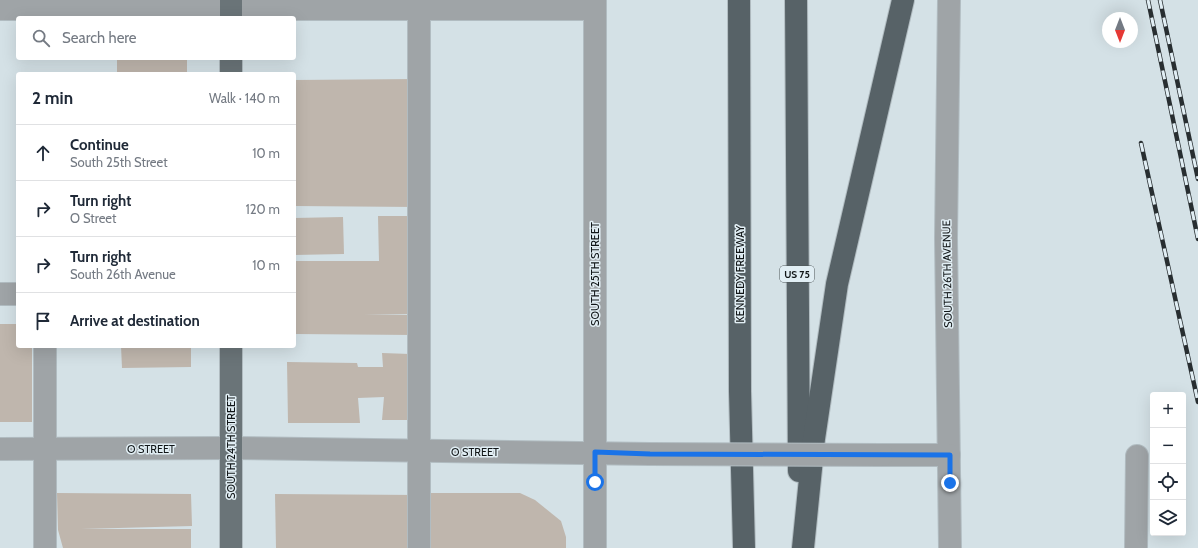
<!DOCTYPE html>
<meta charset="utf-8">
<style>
body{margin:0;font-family:Cabin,sans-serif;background:#f2f2f3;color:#1f2937}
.controls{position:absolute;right:12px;bottom:12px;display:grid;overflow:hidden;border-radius:4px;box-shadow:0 4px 16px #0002}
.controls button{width:36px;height:36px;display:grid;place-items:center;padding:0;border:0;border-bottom:1px solid #e0e1e3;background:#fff;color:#1f2937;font:20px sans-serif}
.compass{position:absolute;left:1102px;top:12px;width:36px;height:36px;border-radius:50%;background:#fff;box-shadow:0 4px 16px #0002;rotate:180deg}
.stop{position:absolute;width:12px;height:12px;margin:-9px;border:3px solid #1a73e8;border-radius:50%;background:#fff}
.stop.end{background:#1a73e8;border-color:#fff;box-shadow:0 1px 4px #0008}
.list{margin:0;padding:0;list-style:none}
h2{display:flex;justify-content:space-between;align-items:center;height:52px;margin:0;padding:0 16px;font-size:17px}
h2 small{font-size:13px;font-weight:400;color:#747a83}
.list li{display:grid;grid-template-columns:26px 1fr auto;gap:12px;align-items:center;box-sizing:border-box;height:56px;padding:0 16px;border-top:1px solid #e0e1e3}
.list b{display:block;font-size:15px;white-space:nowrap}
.list p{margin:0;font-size:13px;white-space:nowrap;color:#747a83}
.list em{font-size:13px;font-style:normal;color:#747a83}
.icon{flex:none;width:22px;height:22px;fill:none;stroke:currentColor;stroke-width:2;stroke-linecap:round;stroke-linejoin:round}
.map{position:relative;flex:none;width:1198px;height:548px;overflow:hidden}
.search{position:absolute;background:#fff;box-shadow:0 4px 16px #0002;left:16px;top:16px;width:280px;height:44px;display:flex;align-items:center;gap:10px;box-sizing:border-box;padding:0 14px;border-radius:4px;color:#747a83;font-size:15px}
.panel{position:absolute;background:#fff;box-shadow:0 4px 16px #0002;left:16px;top:72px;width:280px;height:276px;border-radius:4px}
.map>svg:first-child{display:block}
.building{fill:#bfb6ad}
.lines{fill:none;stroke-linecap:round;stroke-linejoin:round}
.minor-casing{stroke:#b1bcc1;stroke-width:24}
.major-casing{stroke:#b1bcc1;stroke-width:24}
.highway-casing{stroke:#b1bcc1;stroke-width:24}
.minor{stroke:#9fa4a7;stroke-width:22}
.major{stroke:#6a7478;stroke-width:22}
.highway{stroke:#576267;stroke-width:22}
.rail-casing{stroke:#282e31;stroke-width:4.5}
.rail{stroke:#e1eef4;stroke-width:3;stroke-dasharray:9;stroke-linecap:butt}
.minor-bridge-casing{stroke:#b1bcc1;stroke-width:24;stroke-linecap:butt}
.minor-bridge{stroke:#9fa4a7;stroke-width:22}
.route{stroke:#1a73e8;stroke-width:5}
.labels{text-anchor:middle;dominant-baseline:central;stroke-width:3;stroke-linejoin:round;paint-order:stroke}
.shield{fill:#e1eef4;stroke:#4f5659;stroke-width:1}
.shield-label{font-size:10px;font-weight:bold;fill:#101517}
.street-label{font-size:11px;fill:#101517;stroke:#e1eef4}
</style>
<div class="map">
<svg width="1198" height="548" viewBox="0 0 1198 548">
<rect width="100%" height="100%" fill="#d4e1e6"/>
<g class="building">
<rect x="117" y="58" width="70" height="16"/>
<path d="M417 79V106L407 108 408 134H417L416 207 294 206V80Z"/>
<path d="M378 216H414L412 314H364L415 315 414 335 294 334V261H379Z"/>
<path d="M343 217 344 254 294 255V218Z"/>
<path d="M0 324H18V346H32V422H0Z"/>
<path d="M121 346H191V367L122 368Z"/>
<path d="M382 353 410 354V420H382L384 397 358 398 360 423H288L287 362 357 363 358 367H383Z"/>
<path d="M57 493 191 494 192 526 81 529H191V548H63L58 530Z"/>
<path d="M426 493H520L535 500 561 521 566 537V548H425Z"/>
<path d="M275 494 419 495V548H276Z"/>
</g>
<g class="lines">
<defs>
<g id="minor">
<path d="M949 0 946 238 950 548"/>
<path d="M0 9H595"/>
<path d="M0 294H18"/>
<path d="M0 449 231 448 650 454"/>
<path d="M882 455H949"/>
<path d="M45 548V346"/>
<path d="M419 548V0"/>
<path d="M595 548V0"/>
<path d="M1136 548 1137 456"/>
</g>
<g id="major">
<path d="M231 0V18"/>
<path d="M231 58V74"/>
<path d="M231 346V548"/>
</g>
<g id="highway">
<path d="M739 0 740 391 744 548"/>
<path d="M796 0 799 471"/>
<path d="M803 548 814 439 837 284 903 0"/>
</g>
</defs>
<use href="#minor" class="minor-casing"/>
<use href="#major" class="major-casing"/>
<use href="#highway" class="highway-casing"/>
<use href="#minor" class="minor"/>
<use href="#major" class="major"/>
<use href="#highway" class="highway"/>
<defs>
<g id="rail">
<path d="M1148 0 1198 239"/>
<path d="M1160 0 1198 179"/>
<path d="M1141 143 1198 402"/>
</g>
</defs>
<use href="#rail" class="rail-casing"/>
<use href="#rail" class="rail"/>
<defs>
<path id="minor-bridge" d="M650 454 882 455"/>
</defs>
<use href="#minor-bridge" class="minor-bridge-casing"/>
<use href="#minor-bridge" class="minor-bridge"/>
</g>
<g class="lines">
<path class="route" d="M595 482V452L650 454 950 455V483"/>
</g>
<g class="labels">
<rect class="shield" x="780" y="266" width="34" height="16" rx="3"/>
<g class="shield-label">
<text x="797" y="274">US 75</text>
</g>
<g class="street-label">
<text transform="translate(595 274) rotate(-90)">SOUTH 25TH STREET</text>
<text transform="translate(740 274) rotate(-90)">KENNEDY FREEWAY</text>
<text transform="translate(947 274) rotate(-91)">SOUTH 26TH AVENUE</text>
<text transform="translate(231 447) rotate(-90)">SOUTH 24TH STREET</text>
<text x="151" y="449">O STREET</text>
<text x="475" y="452">O STREET</text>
</g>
</g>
</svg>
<div class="controls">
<button>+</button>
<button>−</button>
<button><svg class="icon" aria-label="locate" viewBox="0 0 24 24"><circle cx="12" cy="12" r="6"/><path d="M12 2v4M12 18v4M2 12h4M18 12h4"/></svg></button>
<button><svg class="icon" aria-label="layers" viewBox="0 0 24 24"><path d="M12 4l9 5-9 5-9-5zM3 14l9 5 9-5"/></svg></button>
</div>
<svg class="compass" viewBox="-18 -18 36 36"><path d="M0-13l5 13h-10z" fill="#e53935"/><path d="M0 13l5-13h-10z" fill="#747a83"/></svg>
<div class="stop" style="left:595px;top:482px"></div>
<div class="stop end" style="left:950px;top:483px"></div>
<div class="search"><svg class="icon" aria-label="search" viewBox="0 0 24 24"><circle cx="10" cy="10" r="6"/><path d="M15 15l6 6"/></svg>Search here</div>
<section class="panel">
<h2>2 min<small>Walk · 140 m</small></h2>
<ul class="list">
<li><svg class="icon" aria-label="ahead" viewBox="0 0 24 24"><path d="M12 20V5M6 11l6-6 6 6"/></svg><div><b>Continue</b><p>South 25th Street</p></div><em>10 m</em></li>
<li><svg class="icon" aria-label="right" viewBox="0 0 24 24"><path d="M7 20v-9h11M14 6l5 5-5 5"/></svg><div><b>Turn right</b><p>O Street</p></div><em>120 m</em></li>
<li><svg class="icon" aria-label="right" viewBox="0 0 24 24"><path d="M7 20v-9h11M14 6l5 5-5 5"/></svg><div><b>Turn right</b><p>South 26th Avenue</p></div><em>10 m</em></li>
<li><svg class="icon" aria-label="arrive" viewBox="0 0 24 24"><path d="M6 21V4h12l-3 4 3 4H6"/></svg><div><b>Arrive at destination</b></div></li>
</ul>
</section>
</div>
